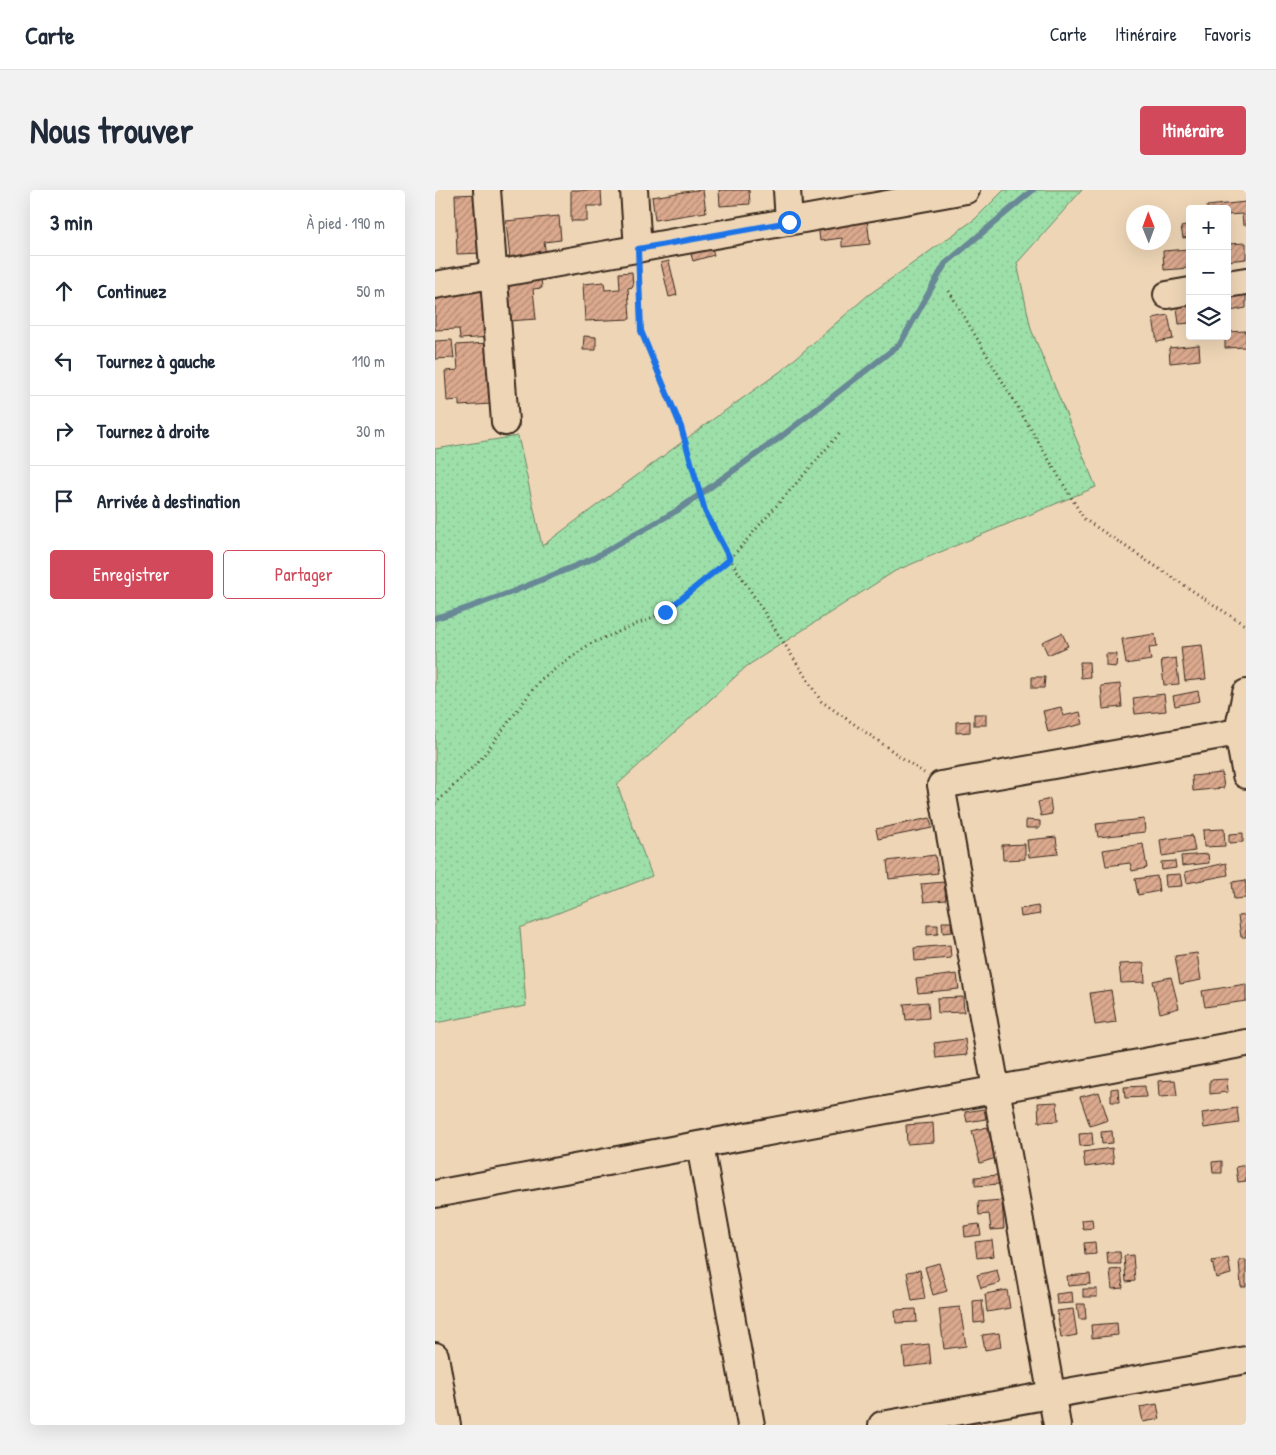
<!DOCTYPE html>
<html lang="fr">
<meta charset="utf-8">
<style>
body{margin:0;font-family:"Patrick Hand",sans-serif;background:#f2f2f3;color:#1f2937}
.controls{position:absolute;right:15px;top:15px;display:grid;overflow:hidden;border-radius:5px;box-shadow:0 5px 20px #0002}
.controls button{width:45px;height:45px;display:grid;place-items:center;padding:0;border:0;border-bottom:1px solid #e0e1e3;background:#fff;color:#1f2937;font:25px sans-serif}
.compass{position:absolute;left:691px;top:15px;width:45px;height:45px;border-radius:50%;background:#fff;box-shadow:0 5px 20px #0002;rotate:359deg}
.stop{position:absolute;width:15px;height:15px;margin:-11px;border:4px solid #1a73e8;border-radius:50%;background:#fff}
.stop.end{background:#1a73e8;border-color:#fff;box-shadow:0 1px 5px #0008}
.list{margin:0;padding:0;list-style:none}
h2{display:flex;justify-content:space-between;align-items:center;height:65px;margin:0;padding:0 20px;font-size:21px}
h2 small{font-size:16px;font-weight:400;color:#747a83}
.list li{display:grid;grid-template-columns:32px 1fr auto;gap:15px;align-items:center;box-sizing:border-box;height:70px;padding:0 20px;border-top:1px solid #e0e1e3}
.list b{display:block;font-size:19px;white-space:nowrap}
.list em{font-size:16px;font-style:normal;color:#747a83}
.actions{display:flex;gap:10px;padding:15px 20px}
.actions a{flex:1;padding:11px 0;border:1px solid #d1495b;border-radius:5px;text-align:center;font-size:18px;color:#d1495b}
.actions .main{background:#d1495b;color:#fff}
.icon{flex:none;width:28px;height:28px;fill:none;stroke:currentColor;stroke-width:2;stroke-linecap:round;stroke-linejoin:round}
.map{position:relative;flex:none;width:811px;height:1235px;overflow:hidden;border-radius:5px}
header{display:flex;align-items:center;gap:30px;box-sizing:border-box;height:70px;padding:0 25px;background:#fff;border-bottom:1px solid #e0e1e3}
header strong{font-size:24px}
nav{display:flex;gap:28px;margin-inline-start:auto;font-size:18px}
.intro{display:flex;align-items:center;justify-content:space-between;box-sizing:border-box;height:120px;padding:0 30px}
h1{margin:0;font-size:35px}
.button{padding:12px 22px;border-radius:5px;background:#d1495b;color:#fff;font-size:18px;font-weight:700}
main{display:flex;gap:30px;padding:0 30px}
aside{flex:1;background:#fff;border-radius:5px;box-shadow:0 5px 20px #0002}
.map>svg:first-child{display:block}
.grass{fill:url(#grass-dots);stroke:#6c8464}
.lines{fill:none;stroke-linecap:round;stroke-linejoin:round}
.stream{stroke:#678896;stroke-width:6}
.building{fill:url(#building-hatch);stroke:#3b2a1e}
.minor-casing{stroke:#3b2a1e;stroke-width:30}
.path{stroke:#3b2a1e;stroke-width:3;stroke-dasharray:1 4;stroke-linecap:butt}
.minor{stroke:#eed5b6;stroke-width:26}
.route{stroke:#1a73e8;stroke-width:6}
</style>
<header>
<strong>Carte</strong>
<nav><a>Carte</a><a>Itinéraire</a><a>Favoris</a></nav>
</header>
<div class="intro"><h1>Nous trouver</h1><a class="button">Itinéraire</a></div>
<main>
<aside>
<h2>3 min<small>À pied · 190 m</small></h2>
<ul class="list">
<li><svg class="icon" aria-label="ahead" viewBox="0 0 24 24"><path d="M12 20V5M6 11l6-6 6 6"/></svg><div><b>Continuez</b></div><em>50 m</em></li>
<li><svg class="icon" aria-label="left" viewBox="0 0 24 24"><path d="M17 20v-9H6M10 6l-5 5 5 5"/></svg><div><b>Tournez à gauche</b></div><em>110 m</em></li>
<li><svg class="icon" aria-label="right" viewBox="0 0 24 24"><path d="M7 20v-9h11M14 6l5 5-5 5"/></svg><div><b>Tournez à droite</b></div><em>30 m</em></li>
<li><svg class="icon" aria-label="arrive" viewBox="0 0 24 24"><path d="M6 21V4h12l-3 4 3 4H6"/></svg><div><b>Arrivée à destination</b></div></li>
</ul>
<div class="actions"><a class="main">Enregistrer</a><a>Partager</a></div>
</aside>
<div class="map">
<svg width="811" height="1235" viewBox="0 0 811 1235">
<defs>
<pattern id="grass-dots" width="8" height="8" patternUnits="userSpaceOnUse" patternTransform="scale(1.25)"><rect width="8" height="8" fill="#9ddfa9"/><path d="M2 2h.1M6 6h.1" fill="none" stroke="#88c091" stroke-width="1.8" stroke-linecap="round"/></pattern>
<pattern id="building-hatch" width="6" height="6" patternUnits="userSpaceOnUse" patternTransform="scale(1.25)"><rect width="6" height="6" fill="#dba98e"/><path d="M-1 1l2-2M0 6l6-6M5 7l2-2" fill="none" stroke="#b38a73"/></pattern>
</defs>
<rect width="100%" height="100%" fill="#eed5b6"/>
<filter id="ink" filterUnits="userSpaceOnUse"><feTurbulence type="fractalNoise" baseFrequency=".02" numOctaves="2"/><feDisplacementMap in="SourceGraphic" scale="10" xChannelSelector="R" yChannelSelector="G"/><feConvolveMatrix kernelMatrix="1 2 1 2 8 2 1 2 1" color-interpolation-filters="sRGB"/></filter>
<g filter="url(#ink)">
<path class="grass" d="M569 0H647L582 73 596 139 661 297 460 381 312 476 182 595 217 686 85 738 91 816 0 833V259L83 246 107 356 270 235 346 181 432 106 540 29Z"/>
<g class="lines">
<path class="stream" d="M0 428 24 421 77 402 157 369 243 320 347 246 465 154 510 74 598 0"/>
</g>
<g class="building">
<path d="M136 0H166L167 16H152V31H136Z"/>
<path d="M262 0H268L271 22 220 30 217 7Z"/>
<path d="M284 0H314L315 14 285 16Z"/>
<path d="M45 4 48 63 22 64 20 5Z"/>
<path d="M811 12V35H808L807 24 792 25V19H772V16Z"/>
<path d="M431 21 435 54 407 57V48L385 51 382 26Z"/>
<path d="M124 26 126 50 109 52 111 65 75 69 71 31Z"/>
<path d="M755 35V47L748 48 746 37Z"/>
<path d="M273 45 279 65 258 71 252 51Z"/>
<path d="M811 53V69L792 71V54Z"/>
<path d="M754 59 755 78 729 80 728 61Z"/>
<path d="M234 71 242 105 234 107 226 73Z"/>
<path d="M105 78 107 98 98 99 101 129 74 131 71 81Z"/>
<path d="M197 82 198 97 193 98 195 129 150 131 148 94 169 92 170 100 185 99 184 83Z"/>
<path d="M52 83 56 147 25 149 24 139 0 140V86Z"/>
<path d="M811 104V118L795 121 792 107Z"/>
<path d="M755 116V133L744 134 742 117Z"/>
<path d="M733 125 738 149 722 152 718 128Z"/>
<path d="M811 141V157L790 158V146H792V142Z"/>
<path d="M149 146 161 147V160H148Z"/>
<path d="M17 150 19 168 0 169V151Z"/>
<path d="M53 153 56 214 24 216V210L12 211 10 181 23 180 21 155Z"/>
<path d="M764 155 765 170 735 173 734 158Z"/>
<path d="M627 443 633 456 613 465 607 452Z"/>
<path d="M720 444 722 457 714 458 716 470 691 474 687 449Z"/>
<path d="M767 455 771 489 750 491 746 457Z"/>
<path d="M671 464H682L681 477 671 476Z"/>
<path d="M741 468 744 494 729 495 726 470Z"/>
<path d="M645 472H654L655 487 646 488Z"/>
<path d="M597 487H610L609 498H597Z"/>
<path d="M685 494 687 517 668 519 666 496Z"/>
<path d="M763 501 765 511 740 516 738 506Z"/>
<path d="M729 504 731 521 700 524 698 508Z"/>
<path d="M626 517 628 526 645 522 648 534 613 542 608 521Z"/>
<rect x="539" y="524" width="12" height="11"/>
<path d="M535 531V542L521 543V532Z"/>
<path d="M787 583 789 598 758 601 757 586Z"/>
<path d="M615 609 617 624 606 626 603 612Z"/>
<path d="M495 628 497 638 443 649 441 639Z"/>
<path d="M709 629 710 642 663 647 661 634Z"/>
<path d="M591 630 605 631V638H591Z"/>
<path d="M789 639 790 656 769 657 768 640Z"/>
<path d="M808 643V652L794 653V644Z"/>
<path d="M757 645 760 661 727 666 725 650Z"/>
<path d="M621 647 623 664 594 667 592 650Z"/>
<path d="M590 654V669L568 670 567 655Z"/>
<path d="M708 654 712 678 697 681 695 673 671 676 668 660Z"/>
<path d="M773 664 774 673 747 676 746 666Z"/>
<path d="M500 665 503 683 454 689 452 671Z"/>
<path d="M740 671 741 678 727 680 726 672Z"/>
<path d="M791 673 793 685 752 693 750 682Z"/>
<path d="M745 684 747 696 731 697 730 685Z"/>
<path d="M722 686 724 701 703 705 700 689Z"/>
<path d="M811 690V708L799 709 797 692Z"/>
<path d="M509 692 511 710 489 712 486 694Z"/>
<path d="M603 716 605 724 586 727 585 719Z"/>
<path d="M811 725V747H806L803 726Z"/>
<path d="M507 732H516L517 742 508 743Z"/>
<path d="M492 735H503V744L492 745Z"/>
<path d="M515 755 516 768 480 771 479 758Z"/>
<path d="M762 763 766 790 745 794 740 766Z"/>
<path d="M709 773 710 792 686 793 684 774Z"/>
<path d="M522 784 524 799 483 803 481 789Z"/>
<path d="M736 787 744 818 725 823 718 791Z"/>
<path d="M811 794V811L770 817 767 801Z"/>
<path d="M676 800 681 832 660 835 655 803Z"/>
<path d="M528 807 529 822 503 823 502 808Z"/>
<path d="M493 812 494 828 471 830 469 814Z"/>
<path d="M530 849 532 865 501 868 499 853Z"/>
<path d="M792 889 793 902 775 904V890Z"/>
<path d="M740 890 742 906 724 907 723 891Z"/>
<path d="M710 896 711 907 690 908 689 897Z"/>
<path d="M683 898 684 912H676V899Z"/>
<path d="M664 902 673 930 655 936 645 907Z"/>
<path d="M622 912 623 931 604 932 603 913Z"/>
<path d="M802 918 804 933 769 938 767 923Z"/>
<path d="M549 919 551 929 532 932 530 922Z"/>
<path d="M498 933 499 952 472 954 471 935Z"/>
<path d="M552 937 561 968 545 973 537 941Z"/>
<path d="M677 941 678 953 667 954 666 942Z"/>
<path d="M657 943 658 955 645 956 644 944Z"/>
<path d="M677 958 679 973 650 977 648 962Z"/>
<path d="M787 971V983H778L777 972Z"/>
<path d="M811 975V991L803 992 801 977Z"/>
<path d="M563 985 564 994 540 996V987Z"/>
<path d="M567 1010 569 1039 556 1040 554 1024 544 1025 543 1012Z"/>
<path d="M657 1029 658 1038 648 1039 647 1030Z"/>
<path d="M544 1034 546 1045 530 1047 529 1036Z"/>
<path d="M557 1050 559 1066 542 1068 540 1052Z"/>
<path d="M660 1052 661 1064 650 1065 649 1053Z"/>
<path d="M672 1062H685L686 1074H673Z"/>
<path d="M698 1065 700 1091 691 1092 689 1066Z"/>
<path d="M793 1068 796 1084 781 1088 777 1071Z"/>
<path d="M804 1070H811V1097H806Z"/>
<path d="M504 1073 512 1101 498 1105 490 1077Z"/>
<path d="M686 1079 688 1098 677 1099 675 1080Z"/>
<path d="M485 1080 490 1109 477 1111 472 1082Z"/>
<path d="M562 1080 565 1093 546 1098 542 1085Z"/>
<path d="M655 1084 656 1094 633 1096 632 1086Z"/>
<rect x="648" y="1099" width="14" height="8"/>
<path d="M572 1100 575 1118 552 1122 550 1104Z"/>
<path d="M637 1102 638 1113 622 1114 621 1104Z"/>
<path d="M547 1110 549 1132 539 1133 538 1111Z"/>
<path d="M642 1114H650L651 1129H644Z"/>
<path d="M525 1117 531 1156 509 1159 504 1119Z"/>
<path d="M481 1119 482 1132 461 1133 460 1120Z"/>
<path d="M638 1119 642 1145 626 1148 622 1121Z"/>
<path d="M682 1133 683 1145 657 1148 656 1135Z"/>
<path d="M564 1143 566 1157 550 1160 547 1145Z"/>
<path d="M494 1154 496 1174 470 1177 468 1157Z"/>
<path d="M722 1214 725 1229 708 1232 705 1217Z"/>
<path d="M545 1228 546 1235H531V1230Z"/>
</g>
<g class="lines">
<defs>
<g id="minor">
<path d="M52 0 70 232"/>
<path d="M199 0 203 59"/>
<path d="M352 0 354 32"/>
<path d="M792 94 811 91"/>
<path d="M0 95 531 0"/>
<path d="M732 105 755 101"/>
<path d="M811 503 803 542 811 585"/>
<path d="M265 955 316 1235"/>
<path d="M0 1004 811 853"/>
<path d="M0 1166 12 1235"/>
<path d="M447 1235 811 1170"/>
<path d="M622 1235 506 595 803 542"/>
</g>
</defs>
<use href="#minor" class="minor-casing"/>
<g class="path">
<path d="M204 80 206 141 246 237 270 321 295 369 386 511 489 583"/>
<path d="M514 101 649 329 811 436"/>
<path d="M0 614 45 570 105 490 155 454 230 422 295 369 406 242"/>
</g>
<use href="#minor" class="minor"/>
</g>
</g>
<g class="lines" filter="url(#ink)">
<path class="route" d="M230 422 295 369 270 321 246 237 206 141 203 59 354 32"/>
</g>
</svg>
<div class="controls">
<button>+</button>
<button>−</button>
<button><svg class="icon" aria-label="layers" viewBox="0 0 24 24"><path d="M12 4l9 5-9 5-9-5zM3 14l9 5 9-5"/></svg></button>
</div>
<svg class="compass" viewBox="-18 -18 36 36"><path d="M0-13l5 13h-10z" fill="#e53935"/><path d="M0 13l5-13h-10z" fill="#747a83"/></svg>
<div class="stop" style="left:354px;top:32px"></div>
<div class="stop end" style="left:230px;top:422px"></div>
</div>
</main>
